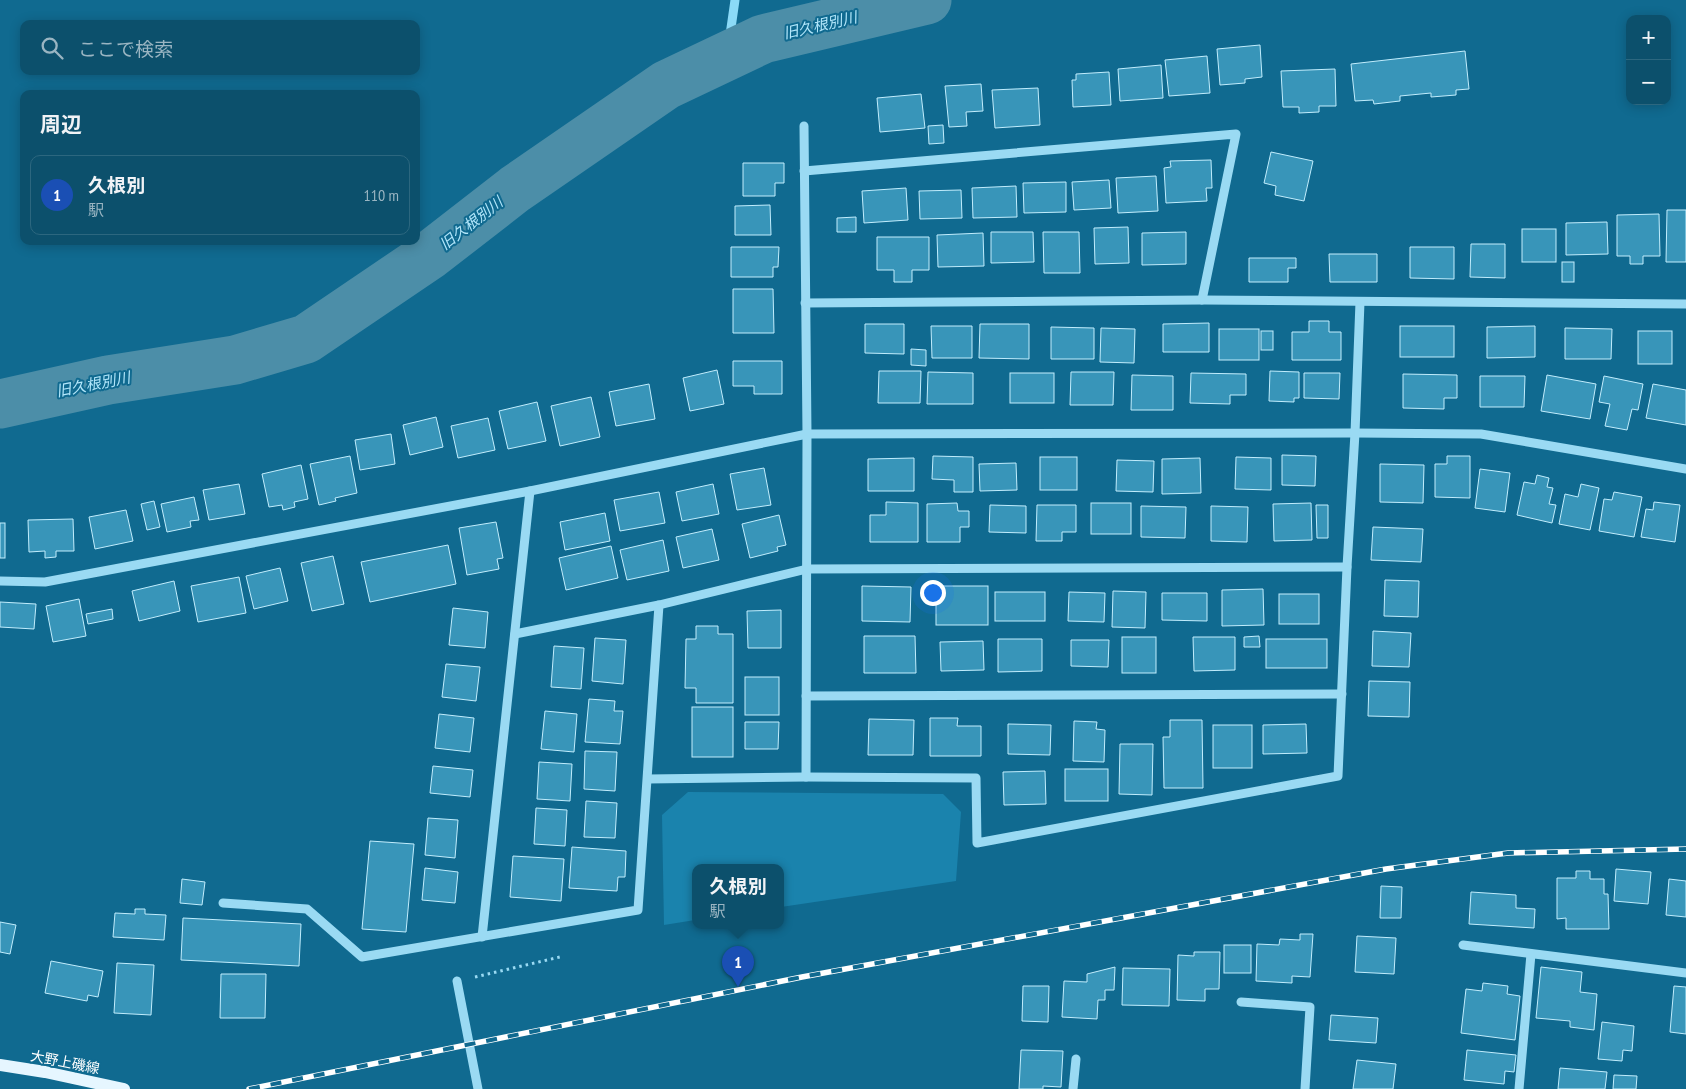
<!DOCTYPE html>
<html lang="ja">
<meta charset="utf-8">
<style>
body{margin:0;font-family:"PT Sans Narrow","Noto Sans JP",sans-serif;background:#155772;color:#f1f3f6}
.controls{position:absolute;right:15px;top:15px;display:grid;overflow:hidden;border-radius:10px;box-shadow:0 2px 12px #0003}
.controls button{width:45px;height:45px;display:grid;place-items:center;padding:0;border:0;border-bottom:1px solid #2c677f;background:#0c506c;color:#f1f3f6;font:25px sans-serif}
.you{position:absolute;left:932px;top:592px;width:18px;height:18px;margin:-12px;border:4px solid #fff;border-radius:50%;background:#1a73e8;box-shadow:0 0 0 8px #1a73e833}
.badge{display:grid;place-items:center;width:32px;height:32px;border-radius:50%;background:#90b9f0;color:#fff;font-size:16px;font-weight:700}
.pin{position:absolute;translate:-50% -41px;filter:drop-shadow(0 1px 2px #0008)}
.pin::after{content:'';position:absolute;top:26px;width:18px;height:15px;background:inherit;clip-path:polygon(0 0,100% 0,50% 100%)}
.popup{position:absolute;left:692px;top:864px;width:92px;height:65px;box-sizing:border-box;display:grid;place-content:center;border-radius:10px;background:#0c506c;filter:drop-shadow(0 1px 4px #0005);font-size:16px;white-space:nowrap;color:#9ab5c2}
.popup b{font-size:19px;color:#f1f3f6}
.popup::after{content:'';position:absolute;left:50%;top:100%;margin-left:-10px;border:10px solid transparent;border-top-color:#0c506c}
.list{margin:0;padding:0;list-style:none}
h2{display:flex;justify-content:space-between;align-items:center;height:65px;margin:0;padding:0 20px;font-size:21px}
h2 small{font-size:16px;font-weight:400;color:#9ab5c2}
.list li{display:grid;grid-template-columns:32px 1fr auto;gap:15px;align-items:center;box-sizing:border-box;height:80px;margin:0 10px 10px;padding:0 10px;border:1px solid #2c677f;border-radius:10px}
.list b{display:block;font-size:19px;white-space:nowrap}
.list p{margin:0;font-size:16px;white-space:nowrap;color:#9ab5c2}
.list em{font-size:16px;font-style:normal;color:#9ab5c2}
.icon{flex:none;width:28px;height:28px;fill:none;stroke:currentColor;stroke-width:2;stroke-linecap:round;stroke-linejoin:round}
.map{position:relative;flex:none;width:1686px;height:1089px;overflow:hidden}
.search{position:absolute;background:#0c506c;box-shadow:0 2px 12px #0003;left:20px;top:20px;width:400px;height:55px;display:flex;align-items:center;gap:12px;box-sizing:border-box;padding:0 18px;border-radius:10px;color:#9ab5c2;font-size:19px}
.panel{position:absolute;background:#0c506c;box-shadow:0 2px 12px #0003;left:20px;top:90px;width:400px;height:155px;border-radius:10px}
.map>svg:first-child{display:block}
.green{fill:#1a83ad}
.lines{fill:none;stroke-linecap:round;stroke-linejoin:round}
.stream{stroke:#8bdaf7;stroke-width:9}
.river{stroke:#4c8ea8;stroke-width:49}
.building{fill:#3895b9;stroke:#c1edfd}
.path{stroke:#9adaf3;stroke-width:3;stroke-dasharray:2.5 4;stroke-linecap:butt}
.minor{stroke:#9adaf3;stroke-width:9}
.major{stroke:#e6f6ff;stroke-width:12}
.rail-casing{stroke:#fff;stroke-width:5.5}
.rail{stroke:#106a90;stroke-width:4;stroke-dasharray:11;stroke-linecap:butt}
.labels{text-anchor:middle;dominant-baseline:central;stroke-width:4;stroke-linejoin:round;paint-order:stroke}
.street-label{font-size:14px;fill:#fff;stroke:#106a90}
.water-label{font-size:15px;font-style:italic;fill:#b3e7fb;stroke:#106a90}
</style>
<div class="map">
<svg width="1686" height="1089" viewBox="0 0 1686 1089">
<rect width="100%" height="100%" fill="#106a90"/>
<path class="green" d="M688 792 943 794 961 812 956 881 781 907 780 868H696L695 920 664 925 662 815Z"/>
<g class="lines">
<path class="stream" d="M727 56 735 0"/>
<path class="river" d="M0 404 108 380 235 360 306 339 430 255 515 189 666 85 763 39 927 0"/>
</g>
<g class="building">
<path d="M1260 45 1262 77 1245 79V83L1220 85 1217 49Z"/>
<path d="M1465 51 1469 89 1456 90V95L1431 97V93L1400 96V101L1374 104 1373 100 1355 101 1351 64Z"/>
<path d="M1207 56 1210 93 1169 96 1165 60Z"/>
<path d="M1161 65 1163 98 1120 101 1118 69Z"/>
<path d="M1335 69 1336 106H1319V112L1299 113V107H1283L1281 71Z"/>
<path d="M1109 72 1111 105 1073 107 1072 80H1076V74Z"/>
<path d="M981 84 983 111 966 112 967 126 949 127 945 86Z"/>
<path d="M1038 88 1040 125 995 128 992 90Z"/>
<path d="M921 94 925 128 880 132 877 98Z"/>
<path d="M943 125 944 143 929 144 928 126Z"/>
<path d="M1271 152 1313 161 1304 201 1275 195 1276 186 1264 183Z"/>
<path d="M1211 160 1212 188H1206L1207 201 1166 203 1164 168 1171 167 1170 161Z"/>
<path d="M743 163H784V183H775V196H743Z"/>
<path d="M1156 176 1158 211 1118 213 1116 178Z"/>
<path d="M1109 180 1111 208 1074 210 1072 182Z"/>
<path d="M1066 182V212L1024 213 1023 183Z"/>
<path d="M1016 186 1017 217 973 218 972 188Z"/>
<path d="M906 188 908 220 864 223 862 191Z"/>
<path d="M961 190 962 218 920 219 919 191Z"/>
<path d="M770 205 771 235H735V206Z"/>
<path d="M1667 210H1686V262H1666Z"/>
<path d="M1659 214 1660 256H1643V264H1630V256H1617V215Z"/>
<path d="M856 217V232H837V218Z"/>
<path d="M1607 222 1608 254 1566 255V223Z"/>
<path d="M1128 227 1129 263 1095 264 1094 228Z"/>
<rect x="1522" y="229" width="34" height="33"/>
<path d="M991 232H1033L1034 262 991 263Z"/>
<path d="M1043 232H1079L1080 273H1044Z"/>
<path d="M1186 232V264L1142 265V233Z"/>
<path d="M983 233 984 266 938 267 937 235Z"/>
<path d="M877 237H929V270H912V282H894V270H877Z"/>
<path d="M1471 244H1505V278L1470 277Z"/>
<path d="M731 247H779L778 267H773V277H731Z"/>
<path d="M1410 247H1454V279L1410 278Z"/>
<path d="M1329 254H1377V282H1330Z"/>
<path d="M1249 258H1296V268H1288V282H1249Z"/>
<rect x="1562" y="262" width="12" height="20"/>
<path d="M733 289H773L774 333H733Z"/>
<path d="M1309 321H1329V332H1341V360H1292V332H1309Z"/>
<path d="M1209 323V352H1163V324Z"/>
<path d="M865 324H904V354L865 353Z"/>
<path d="M980 324H1029V359L979 358Z"/>
<path d="M931 326H972V358H932Z"/>
<rect x="1400" y="326" width="54" height="31"/>
<path d="M1535 326V357L1487 358V327Z"/>
<path d="M1051 327 1094 328V359H1051Z"/>
<path d="M1101 328 1135 329 1134 363 1100 362Z"/>
<path d="M1565 328 1612 329 1611 359H1565Z"/>
<rect x="1219" y="329" width="40" height="31"/>
<rect x="1261" y="331" width="12" height="19"/>
<rect x="1638" y="331" width="34" height="33"/>
<path d="M911 349 926 350V366L911 365Z"/>
<path d="M733 361H782V394H754V386H733Z"/>
<path d="M717 370 724 404 690 411 683 378Z"/>
<path d="M879 371H921L920 403H878Z"/>
<path d="M1270 371 1299 372V398H1294V402L1269 401Z"/>
<path d="M928 372 973 373V404H927Z"/>
<path d="M1071 372H1114L1113 405H1070Z"/>
<rect x="1010" y="373" width="44" height="30"/>
<path d="M1191 373 1246 374V395H1230V404L1190 403Z"/>
<path d="M1304 373H1340L1339 399 1304 398Z"/>
<path d="M1403 374 1457 375V398H1444V409L1403 408Z"/>
<path d="M1132 375 1173 376V410H1131Z"/>
<path d="M1547 375 1596 384 1590 419 1541 411Z"/>
<path d="M1480 376H1525L1524 407H1480Z"/>
<path d="M1604 376 1643 384 1638 410 1632 409 1627 430 1605 426 1610 404 1599 402Z"/>
<path d="M649 384 655 419 616 426 609 392Z"/>
<path d="M1653 384 1686 390V425L1646 418Z"/>
<path d="M591 397 600 437 560 446 551 406Z"/>
<path d="M537 402 546 441 508 449 499 411Z"/>
<path d="M436 417 443 447 410 455 403 425Z"/>
<path d="M488 418 495 450 458 458 451 426Z"/>
<path d="M391 434 395 464 360 470 355 440Z"/>
<path d="M1282 455 1316 456 1315 486 1282 485Z"/>
<path d="M350 456 357 493 335 498 336 501 319 505 310 464Z"/>
<path d="M933 456 973 457V492H954V480L932 479Z"/>
<path d="M1447 456H1470V498L1435 497V464H1447Z"/>
<rect x="1040" y="457" width="37" height="33"/>
<path d="M1236 457 1271 458V490L1235 489Z"/>
<path d="M914 458V491H868V459Z"/>
<path d="M1200 458 1201 493 1162 494V459Z"/>
<path d="M1117 460 1154 461 1153 492 1116 491Z"/>
<path d="M1016 463 1017 490 980 491 979 464Z"/>
<path d="M1380 464 1424 465 1423 503 1380 502Z"/>
<path d="M301 465 308 499 294 502 295 507 283 510 282 505 269 507 262 474Z"/>
<path d="M764 468 771 505 737 510 730 474Z"/>
<path d="M1480 469 1510 473 1505 512 1475 508Z"/>
<path d="M1537 475 1549 478 1547 487 1553 488 1549 504 1556 505 1552 523 1517 515 1524 482 1535 484Z"/>
<path d="M239 484 245 514 209 520 203 490Z"/>
<path d="M713 484 719 514 682 521 676 492Z"/>
<path d="M1581 484 1599 488 1590 530 1559 524 1565 494 1578 497Z"/>
<path d="M659 492 665 523 620 531 614 500Z"/>
<path d="M1614 492 1642 497 1634 537 1599 531 1604 499 1612 500Z"/>
<path d="M194 497 199 520 190 521 191 527 167 532 161 504Z"/>
<path d="M154 501 160 527 147 530 141 504Z"/>
<path d="M886 502 918 503V542H870V515H886Z"/>
<path d="M1654 502 1680 505 1675 542 1641 537 1646 509 1653 510Z"/>
<path d="M957 503 958 511H969V527H960V542H927V504Z"/>
<rect x="1091" y="503" width="40" height="31"/>
<path d="M1311 503 1312 540 1274 541 1273 504Z"/>
<path d="M990 505 1026 506V533L989 532Z"/>
<path d="M1037 505H1076V532H1062V541H1036Z"/>
<path d="M1316 505H1328V538H1317Z"/>
<path d="M1141 506 1186 507 1185 538 1141 537Z"/>
<path d="M1211 506 1248 507 1247 542 1211 541Z"/>
<path d="M126 510 133 541 95 549 89 517Z"/>
<path d="M605 513 610 541 565 550 560 522Z"/>
<path d="M779 515 786 545 777 547 778 551 750 558 742 524Z"/>
<path d="M73 519 74 551H56V557L45 558V551L29 552 28 520Z"/>
<path d="M496 522 503 558 497 559 499 569 467 575 459 528Z"/>
<rect x="0" y="523" width="5" height="35"/>
<path d="M1373 527 1423 529 1421 562 1371 560Z"/>
<path d="M712 529 719 560 683 568 676 537Z"/>
<path d="M663 540 669 571 627 580 620 550Z"/>
<path d="M448 545 456 584 370 602 361 562Z"/>
<path d="M611 546 618 578 566 590 559 558Z"/>
<path d="M333 556 344 604 312 611 301 563Z"/>
<path d="M280 568 288 601 254 609 246 576Z"/>
<path d="M239 577 246 613 198 622 191 586Z"/>
<path d="M1385 580 1419 581 1418 617 1384 616Z"/>
<path d="M174 581 180 611 139 621 132 591Z"/>
<path d="M862 586 911 587 910 622 862 621Z"/>
<rect x="936" y="586" width="52" height="39"/>
<path d="M1263 589 1264 625 1222 626V590Z"/>
<path d="M1113 591 1146 592 1145 628 1112 627Z"/>
<rect x="995" y="592" width="50" height="29"/>
<path d="M1069 592 1105 593 1104 622 1068 621Z"/>
<path d="M1162 593H1207V621L1162 620Z"/>
<rect x="1279" y="594" width="40" height="30"/>
<path d="M79 599 86 636 53 642 46 606Z"/>
<path d="M0 602 36 604 34 629 0 627Z"/>
<path d="M453 608 488 612 485 648 449 645Z"/>
<path d="M112 609 113 619 88 624 86 614Z"/>
<path d="M781 610V648H748L747 611Z"/>
<path d="M696 626H718V634H733V703H696V688H685L686 639H696Z"/>
<path d="M1373 631 1411 633 1409 667 1372 666Z"/>
<path d="M864 636H915L916 673H864Z"/>
<path d="M1259 636 1260 647H1244V637Z"/>
<rect x="1122" y="637" width="34" height="36"/>
<path d="M1193 637H1235V670L1194 671Z"/>
<path d="M595 638 626 640 623 684 592 681Z"/>
<path d="M998 639H1042V671L998 672Z"/>
<rect x="1266" y="639" width="61" height="29"/>
<path d="M1071 640H1109L1108 667 1071 666Z"/>
<path d="M983 641 984 670 941 671 940 642Z"/>
<path d="M554 646 584 648 581 689 551 687Z"/>
<path d="M446 664 480 667 476 701 442 697Z"/>
<rect x="745" y="677" width="34" height="38"/>
<path d="M1369 681 1410 682 1409 717 1368 716Z"/>
<path d="M589 699 615 701 614 711H623L620 744 585 742Z"/>
<rect x="692" y="707" width="41" height="50"/>
<path d="M545 711 577 714 574 752 541 749Z"/>
<path d="M439 714 474 718 470 752 435 748Z"/>
<path d="M930 718H958L957 726H981V756H930Z"/>
<path d="M869 719 914 720 913 755H868Z"/>
<path d="M1170 720H1202L1203 788H1164L1163 737H1170Z"/>
<path d="M1074 721 1097 722 1096 729 1105 730 1104 762 1073 761Z"/>
<path d="M745 722H779L778 749H745Z"/>
<path d="M1008 724 1051 725 1050 755 1008 754Z"/>
<path d="M1306 724 1307 753 1263 754V725Z"/>
<rect x="1213" y="725" width="39" height="43"/>
<path d="M1120 744H1153L1152 795 1119 794Z"/>
<path d="M585 751 617 752 615 791 584 789Z"/>
<path d="M539 762 572 764 570 801 537 799Z"/>
<path d="M433 766 473 770 470 797 430 793Z"/>
<rect x="1065" y="769" width="43" height="32"/>
<path d="M1045 771 1046 804 1004 805 1003 772Z"/>
<path d="M586 801 617 803 615 838 584 837Z"/>
<path d="M536 808 567 810 565 846 534 844Z"/>
<path d="M428 818 458 820 455 858 425 855Z"/>
<path d="M370 841 414 844 406 932 362 929Z"/>
<path d="M572 847 626 851 625 877H618L617 891 569 888Z"/>
<path d="M513 856 564 859 561 901 510 897Z"/>
<path d="M425 868 458 872 455 903 422 900Z"/>
<path d="M1616 869 1651 872 1648 904 1614 901Z"/>
<path d="M1576 871H1590V879H1604V894H1608L1609 929H1566V918L1557 919V878H1576Z"/>
<path d="M182 879 205 882 202 905 180 903Z"/>
<path d="M1669 879 1686 881V917L1666 915Z"/>
<path d="M1381 886 1402 887 1401 918H1380Z"/>
<path d="M1471 892 1516 895V908L1535 909 1534 928 1469 924Z"/>
<path d="M135 909H145V914L166 915 164 940 113 937 115 913 135 914Z"/>
<path d="M183 918 301 924 299 966 181 960Z"/>
<path d="M0 922 16 925 10 954 0 952Z"/>
<path d="M1300 934H1313L1310 977 1292 976V983L1256 981 1257 944 1279 945 1280 939 1300 940Z"/>
<path d="M1357 936 1396 938 1394 974 1355 972Z"/>
<rect x="1224" y="945" width="27" height="28"/>
<path d="M1194 952H1220L1219 989H1205V1001L1177 1000 1178 955 1194 956Z"/>
<path d="M51 961 103 971 98 997 88 995 87 1001 45 993Z"/>
<path d="M117 963 154 965 151 1015 114 1013Z"/>
<path d="M1115 967 1114 990H1105V1000H1098L1097 1019 1062 1017 1064 981 1087 982V974Z"/>
<path d="M1541 967 1582 972 1580 992 1597 994 1594 1030 1570 1027V1021L1536 1018Z"/>
<path d="M1123 968 1170 969 1169 1006 1122 1005Z"/>
<path d="M221 974H266L265 1018H220Z"/>
<path d="M1483 983 1508 986 1507 994 1520 996 1515 1040 1461 1033 1466 989 1482 991Z"/>
<path d="M1023 986H1049L1048 1022 1022 1021Z"/>
<path d="M1674 986 1686 987V1034L1670 1032Z"/>
<path d="M1331 1015 1378 1018 1376 1043 1329 1040Z"/>
<path d="M1602 1022 1634 1026 1632 1051 1623 1050 1622 1061 1598 1059Z"/>
<path d="M1021 1050 1063 1051 1061 1087 1043 1086V1089H1019Z"/>
<path d="M1467 1050 1516 1055 1514 1072 1505 1071 1504 1084 1464 1080Z"/>
<path d="M1357 1060 1396 1064 1393 1089H1353Z"/>
<path d="M1560 1068 1607 1072 1605 1089H1558Z"/>
<path d="M1614 1075 1637 1076 1636 1089H1613Z"/>
</g>
<g class="lines">
<path class="path" d="M475 977 560 957"/>
<g class="minor">
<path d="M804 126 807 434 806 777"/>
<path d="M804 171 1236 134 1202 300"/>
<path d="M805 303 1202 300 1686 304"/>
<path d="M0 581 45 582 530 491 807 434 1355 433 1481 434 1686 469"/>
<path d="M515 634 659 605 807 569 1347 567"/>
<path d="M806 696 1342 694"/>
<path d="M648 779 806 777 976 778 977 843 1338 776 1347 567 1355 433 1360 302"/>
<path d="M223 903 307 909 362 957 638 910 659 605"/>
<path d="M482 937 530 491"/>
<path d="M1463 945 1686 973"/>
<path d="M457 981 478 1089"/>
<path d="M1241 1002 1310 1007 1305 1089"/>
<path d="M1073 1089 1076 1059"/>
<path d="M1519 1089 1531 954"/>
</g>
<path class="major" d="M0 1065 45 1072 124 1089"/>
<defs>
<path id="rail" d="M249 1089 802 977 1386 869 1508 853 1686 849"/>
</defs>
<use href="#rail" class="rail-casing"/>
<use href="#rail" class="rail"/>
</g>
<g class="labels">
<g class="street-label">
<text transform="translate(65 1062) rotate(11)">大野上磯線</text>
</g>
<g class="water-label">
<text transform="translate(820 25) rotate(-13)">旧久根別川</text>
<text transform="translate(471 223) rotate(-38)">旧久根別川</text>
<text transform="translate(93 384) rotate(-11)">旧久根別川</text>
</g>
</g>
</svg>
<div class="controls">
<button>+</button>
<button>−</button>
</div>
<div class="you"></div>
<div class="pin badge" style="left:738px;top:987px;background:#1a4fb4">1</div>
<div class="popup"><b>久根別</b>駅</div>
<div class="search"><svg class="icon" aria-label="search" viewBox="0 0 24 24"><circle cx="10" cy="10" r="6"/><path d="M15 15l6 6"/></svg>ここで検索</div>
<section class="panel">
<h2>周辺<small></small></h2>
<ul class="list">
<li><span class="badge" style="background:#1a4fb4">1</span><div><b>久根別</b><p>駅</p></div><em>110 m</em></li>
</ul>
</section>
</div>
